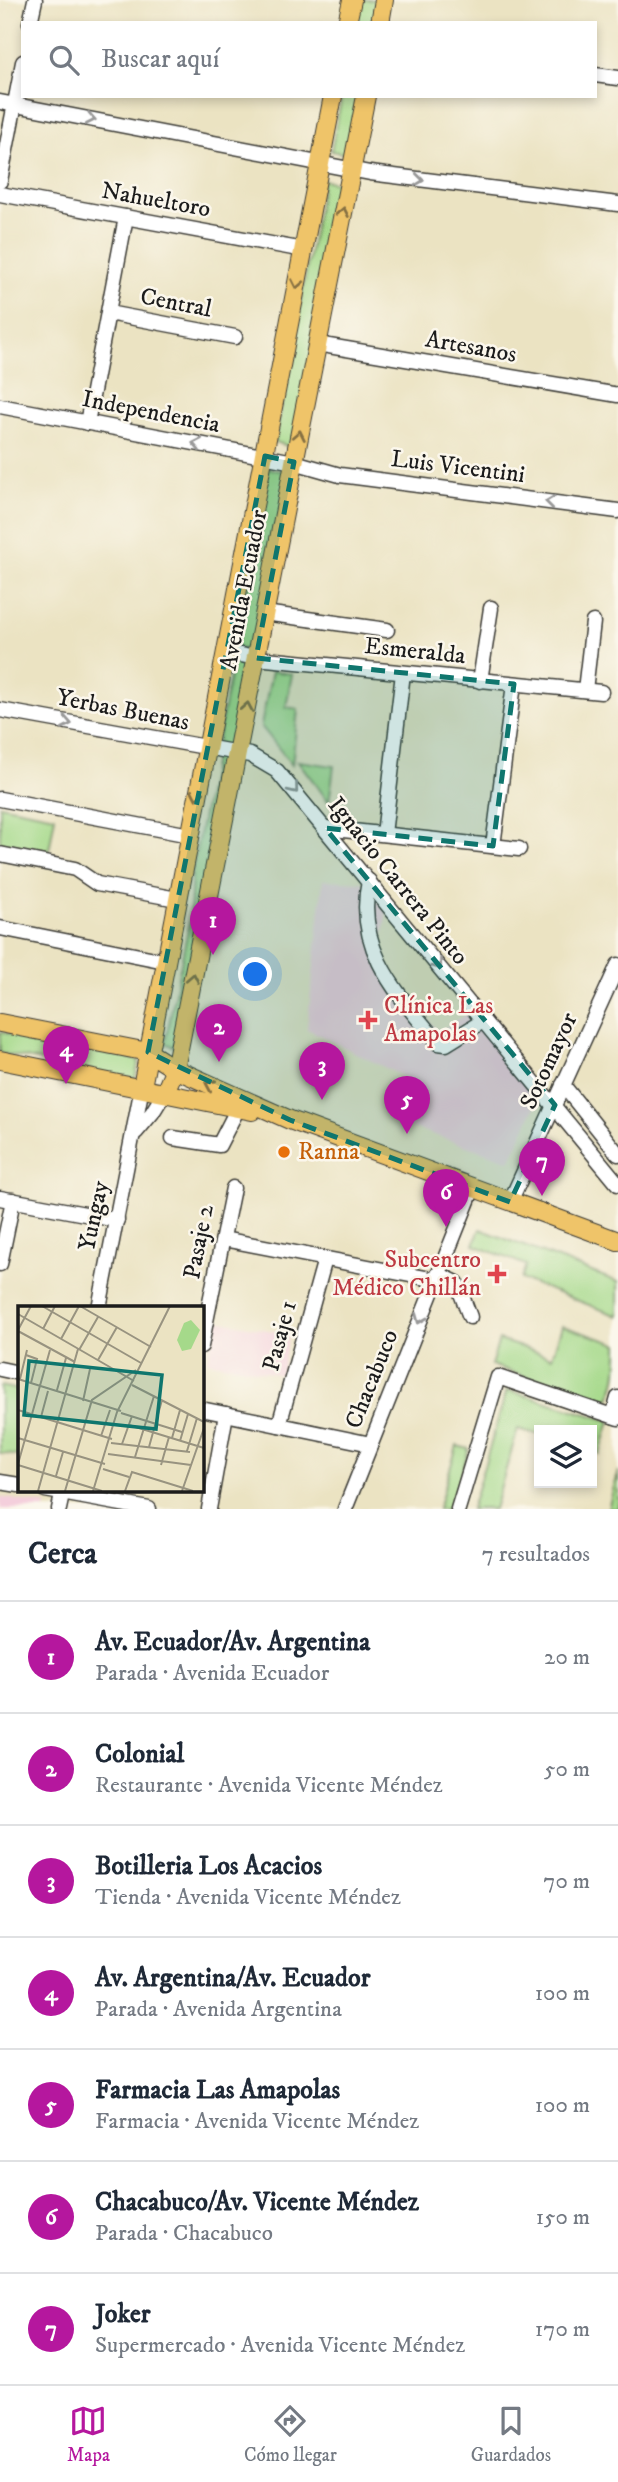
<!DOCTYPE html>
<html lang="es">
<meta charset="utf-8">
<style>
body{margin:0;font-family:"IM FELL DW Pica",serif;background:#f6f6f7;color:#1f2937}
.controls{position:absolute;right:21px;bottom:21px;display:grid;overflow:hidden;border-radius:0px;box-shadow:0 4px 10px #0003}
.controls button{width:63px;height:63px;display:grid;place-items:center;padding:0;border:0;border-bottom:2px solid #e0e1e3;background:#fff;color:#1f2937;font:35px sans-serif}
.you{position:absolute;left:256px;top:975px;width:24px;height:24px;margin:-18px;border:5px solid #fff;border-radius:50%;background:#1a73e8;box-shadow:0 0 0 10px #1a73e833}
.badge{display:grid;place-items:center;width:46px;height:46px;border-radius:50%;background:#b5179e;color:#fff;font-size:23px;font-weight:700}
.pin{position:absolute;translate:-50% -58px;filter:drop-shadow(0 2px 4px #0008)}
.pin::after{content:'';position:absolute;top:37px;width:24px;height:21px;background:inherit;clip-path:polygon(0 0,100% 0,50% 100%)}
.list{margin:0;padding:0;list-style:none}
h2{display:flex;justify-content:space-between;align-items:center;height:91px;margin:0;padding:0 28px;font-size:30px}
h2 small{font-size:23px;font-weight:400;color:#747a83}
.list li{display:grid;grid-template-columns:46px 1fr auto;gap:21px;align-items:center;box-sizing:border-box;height:112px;padding:0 28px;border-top:2px solid #e0e1e3}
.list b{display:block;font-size:26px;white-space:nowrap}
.list p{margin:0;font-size:23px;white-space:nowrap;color:#747a83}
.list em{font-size:23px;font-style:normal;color:#747a83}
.icon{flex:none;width:38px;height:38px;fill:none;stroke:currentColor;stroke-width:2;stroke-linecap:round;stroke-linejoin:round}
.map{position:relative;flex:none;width:618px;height:1509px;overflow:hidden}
.search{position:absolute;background:#fff;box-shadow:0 4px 10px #0003;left:21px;right:21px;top:21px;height:77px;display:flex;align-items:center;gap:18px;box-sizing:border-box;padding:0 24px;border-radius:0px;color:#747a83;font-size:26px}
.sheet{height:875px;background:#fff}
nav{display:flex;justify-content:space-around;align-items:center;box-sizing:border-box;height:98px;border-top:2px solid #e0e1e3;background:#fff;font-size:19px;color:#747a83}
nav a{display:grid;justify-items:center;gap:4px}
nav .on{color:#b5179e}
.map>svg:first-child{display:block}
.built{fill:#f4cfdc}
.green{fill:#a5d98a;stroke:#607a53;stroke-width:2}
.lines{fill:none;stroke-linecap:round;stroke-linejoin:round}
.minor-casing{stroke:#3b3a35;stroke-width:17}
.major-casing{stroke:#3b3a35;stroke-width:20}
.minor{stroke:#fff;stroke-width:14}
.major{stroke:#efc469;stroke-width:18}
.oneway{stroke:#999}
.oneway2{stroke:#867042}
.marked{fill:#0f766e;fill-opacity:0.2;stroke:#0f766e;stroke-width:5;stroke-dasharray:14 9;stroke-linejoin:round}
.health-dot{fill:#e0444e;stroke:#fbf7ec;stroke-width:2.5}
.food-dot{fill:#e8710a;stroke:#fbf7ec;stroke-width:2.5}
.labels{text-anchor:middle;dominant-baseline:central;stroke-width:5;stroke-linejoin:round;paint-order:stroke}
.street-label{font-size:24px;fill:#1c1c1c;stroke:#fbf7ec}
.health-label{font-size:24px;fill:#be3a42;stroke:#fbf7ec;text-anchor:start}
.food-label{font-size:24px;fill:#c56008;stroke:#fbf7ec;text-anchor:start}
.inset-road{fill:none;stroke:#989380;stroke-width:2}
.view{fill:#0f766e;fill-opacity:0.15;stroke:#0f766e;stroke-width:3.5}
.inset-edge{fill:none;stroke:#1c1c1c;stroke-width:3.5}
</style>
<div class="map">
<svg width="618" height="1509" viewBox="0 0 618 1509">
<rect width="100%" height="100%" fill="#fbf7ec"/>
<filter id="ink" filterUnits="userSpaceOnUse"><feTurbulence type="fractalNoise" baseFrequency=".0143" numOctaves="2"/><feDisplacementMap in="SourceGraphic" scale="14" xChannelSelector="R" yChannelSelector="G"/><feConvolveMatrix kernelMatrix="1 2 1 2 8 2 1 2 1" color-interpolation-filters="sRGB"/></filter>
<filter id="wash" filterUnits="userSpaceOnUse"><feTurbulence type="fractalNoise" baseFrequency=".00686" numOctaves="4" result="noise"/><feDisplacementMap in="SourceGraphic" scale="28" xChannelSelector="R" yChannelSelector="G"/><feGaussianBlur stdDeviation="1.57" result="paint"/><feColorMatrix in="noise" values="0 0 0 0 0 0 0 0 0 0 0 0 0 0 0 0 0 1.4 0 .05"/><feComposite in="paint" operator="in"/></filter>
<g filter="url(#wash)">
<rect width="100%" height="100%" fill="#ebe3c2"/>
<g class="built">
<path d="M323 880 362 882 387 911 379 958 438 1032 470 1012 539 1098 510 1161 405 1125 408 1099 403 1096 408 1079 307 1029Z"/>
<path d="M216 1320 289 1334 281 1375 208 1361Z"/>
<path d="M0 1497 46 1505 45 1509H0Z"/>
</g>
<g class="green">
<path d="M361 0H381L377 23H357Z"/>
<path d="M342 96H362L351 155 331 151Z"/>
<path d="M323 180 344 184 294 448 275 442Z"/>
<path d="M268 468 289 473 256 652 236 648Z"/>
<path d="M233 661 248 666 174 1047 165 1043 190 919 192 872Z"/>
<path d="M272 671 292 674 286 707 298 709 292 765 261 726Z"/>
<path d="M298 761 334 766 329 802Z"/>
<path d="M0 805 55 816 48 857 0 847Z"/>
<path d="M0 1032 139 1060 135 1079 0 1053Z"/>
<path d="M480 1229 618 1282V1316L521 1279 526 1265 474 1245Z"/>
<path d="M562 1326 618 1344C618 1363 618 1390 605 1403L491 1365 499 1340 552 1357Z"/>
<path d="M0 1386 19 1390V1456L0 1453Z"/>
<path d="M507 1390 610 1421 600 1454 592 1451V1430H539V1435L518 1429 494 1509H471Z"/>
<path d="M457 1446 469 1449 451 1509H438Z"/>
<path d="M618 1471V1509H608Z"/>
</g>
</g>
<g filter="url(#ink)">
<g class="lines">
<defs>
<g id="minor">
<path d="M30 23 35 0"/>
<path d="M595 75 618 78"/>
<path d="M0 102 370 173 618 204"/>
<path d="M0 181 23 62"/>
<path d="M0 194 304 250"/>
<path d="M108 313 235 337"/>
<path d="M317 344 618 395"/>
<path d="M0 406 294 462 340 475 618 511"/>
<path d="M87 423 126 217"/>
<path d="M264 613 387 630"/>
<path d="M225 652 256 658 601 692"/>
<path d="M480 681 491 608"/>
<path d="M585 690 593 622"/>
<path d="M0 710 250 755 277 771 618 1184"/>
<path d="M0 799 190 835"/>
<path d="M325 828 519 849"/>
<path d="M384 834 403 673"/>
<path d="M493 846 514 684"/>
<path d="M0 854 75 869 97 884 177 899"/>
<path d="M369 881C354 949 398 994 438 1043L446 1044 483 1021"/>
<path d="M0 928 165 961"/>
<path d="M563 1085 618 1154"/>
<path d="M136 1132 152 1113 165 1092"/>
<path d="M173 1138 219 1145 238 1108"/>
<path d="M0 1198 117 1220"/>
<path d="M510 1202 618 965"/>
<path d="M223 1239 436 1280"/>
<path d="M0 1264 13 1200"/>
<path d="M438 1274 457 1283 470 1317"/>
<path d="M99 1308 142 1087"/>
<path d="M201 1346 233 1188"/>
<path d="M0 1369 19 1373"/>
<path d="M201 1409 371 1444"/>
<path d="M613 1416 618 1398"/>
<path d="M279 1425 325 1259"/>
<path d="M0 1482 19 1485"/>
<path d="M45 1490 149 1509"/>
<path d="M59 1509 63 1490"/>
<path d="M209 1509 226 1414"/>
<path d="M345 1509 473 1188"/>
<path d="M458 1509 498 1377 618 1418"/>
</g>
<g id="major">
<path d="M347 23 352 0"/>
<path d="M380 23 384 0"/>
<path d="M0 1023 148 1052 175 1069 290 1120 618 1241"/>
<path d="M0 1060 252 1111"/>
<path d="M142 1087 333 96"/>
<path d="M165 1092 175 1069 366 96"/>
</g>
</defs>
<use href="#minor" class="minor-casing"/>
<use href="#major" class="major-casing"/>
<use href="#minor" class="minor"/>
<use href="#major" class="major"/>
</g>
<defs><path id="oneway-chevron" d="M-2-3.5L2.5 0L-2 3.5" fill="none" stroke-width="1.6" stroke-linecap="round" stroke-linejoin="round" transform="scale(1.75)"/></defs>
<g class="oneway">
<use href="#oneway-chevron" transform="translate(91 119) rotate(11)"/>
<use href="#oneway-chevron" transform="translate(419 180) rotate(7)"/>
<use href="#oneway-chevron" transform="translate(197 444) rotate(-169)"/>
<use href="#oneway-chevron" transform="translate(550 502) rotate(-173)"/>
<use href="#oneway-chevron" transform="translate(67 723) rotate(11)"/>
<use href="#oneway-chevron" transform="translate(294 789) rotate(51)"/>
<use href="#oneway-chevron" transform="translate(438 965) rotate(51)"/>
<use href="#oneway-chevron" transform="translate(420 1319) rotate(112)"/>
</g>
<g class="oneway2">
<use href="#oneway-chevron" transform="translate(343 212) rotate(-79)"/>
<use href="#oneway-chevron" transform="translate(297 284) rotate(101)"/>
<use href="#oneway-chevron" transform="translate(299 435) rotate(-79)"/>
<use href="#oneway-chevron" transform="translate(247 707) rotate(-80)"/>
<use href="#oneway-chevron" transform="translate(197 795) rotate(101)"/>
<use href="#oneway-chevron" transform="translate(193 978) rotate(-79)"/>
<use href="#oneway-chevron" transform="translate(210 1085) rotate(-156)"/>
</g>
</g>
<path class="marked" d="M265 456 294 462 256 658 514 684 493 846 325 828 555 1105 510 1202 290 1120 148 1052Z"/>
<g class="health-dot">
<path d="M364.5 1009.5h7v7h7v7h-7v7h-7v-7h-7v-7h7z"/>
<path d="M493.5 1263.5h7v7h7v7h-7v7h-7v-7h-7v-7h7z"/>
</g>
<circle class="food-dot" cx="284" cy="1152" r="7"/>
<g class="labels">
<g class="street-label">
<text transform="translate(156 200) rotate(10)">Nahueltoro</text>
<text transform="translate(176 303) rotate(11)">Central</text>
<text transform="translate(471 347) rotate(10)">Artesanos</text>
<text transform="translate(151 412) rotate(11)">Independencia</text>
<text transform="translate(458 467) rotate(7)">Luis Vicentini</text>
<text transform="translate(244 590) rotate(-79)">Avenida Ecuador</text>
<text transform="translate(415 651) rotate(6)">Esmeralda</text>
<text transform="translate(123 710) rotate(11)">Yerbas Buenas</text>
<text transform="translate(398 881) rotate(51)">Ignacio Carrera Pinto</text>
<text transform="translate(549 1061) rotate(-65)">Sotomayor</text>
<text transform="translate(94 1216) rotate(-78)">Yungay</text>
<text transform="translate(199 1242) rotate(-79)">Pasaje 2</text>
<text transform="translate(280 1336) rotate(-75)">Pasaje 1</text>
<text transform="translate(372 1379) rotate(-68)">Chacabuco</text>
</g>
<g class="health-label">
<text x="384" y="1006">Clínica Las<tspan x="384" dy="28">Amapolas</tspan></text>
<text x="481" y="1260" text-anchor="end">Subcentro<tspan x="481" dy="28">Médico Chillán</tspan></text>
</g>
<g class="food-label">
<text x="298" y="1152">Ranna</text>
</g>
</g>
<g transform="translate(18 1306)">
<rect width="186" height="186" fill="#ebe3c2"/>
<path d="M173 14 182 24 173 43 164 45 159 34 166 17Z" fill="#a5d98a"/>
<path class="inset-road" d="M24 0 123 57M62 0 133 41M0 8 116 75M25 23 37 0M0 24 13 0M0 25 57 56M43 33 61 0M61 44 80 11M8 49 19 53 13 77M80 54 99 21M0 73 103 105M2 73 9 44M114 79 186 116M39 84 48 52M65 95 72 63M0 104 94 133M103 107 164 126M23 111 30 85M111 119 186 142M83 130 92 104M0 132 87 158M154 132 162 104M162 135 170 108M93 137 172 146M104 138 114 110M131 141 144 94M169 145 179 112M90 148 173 159M117 151 136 90M0 158 32 44M0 159 84 185M143 159 151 131M85 163 111 171M38 170 45 146M20 185 60 43M47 185 74 94 118 64M75 185 99 106 152 0M107 185 114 166 175 185M164 185 186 122"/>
<path class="view" d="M11 55 144 69 138 123 6 109Z"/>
<rect width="186" height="186" class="inset-edge"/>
</g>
</svg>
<div class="controls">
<button><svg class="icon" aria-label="layers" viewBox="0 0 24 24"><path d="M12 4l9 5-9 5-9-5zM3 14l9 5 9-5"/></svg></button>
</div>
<div class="you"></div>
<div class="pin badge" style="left:213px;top:955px">1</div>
<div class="pin badge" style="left:219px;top:1062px">2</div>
<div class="pin badge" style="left:322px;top:1100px">3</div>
<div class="pin badge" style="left:66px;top:1084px">4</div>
<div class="pin badge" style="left:407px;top:1134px">5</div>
<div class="pin badge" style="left:446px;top:1227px">6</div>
<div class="pin badge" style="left:542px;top:1196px">7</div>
<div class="search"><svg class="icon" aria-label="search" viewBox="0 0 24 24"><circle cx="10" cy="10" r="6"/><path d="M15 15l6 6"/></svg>Buscar aquí</div>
</div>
<section class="sheet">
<h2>Cerca<small>7 resultados</small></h2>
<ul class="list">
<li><span class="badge">1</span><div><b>Av. Ecuador/Av. Argentina</b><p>Parada · Avenida Ecuador</p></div><em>20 m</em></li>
<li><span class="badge">2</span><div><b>Colonial</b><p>Restaurante · Avenida Vicente Méndez</p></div><em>50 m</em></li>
<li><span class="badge">3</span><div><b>Botilleria Los Acacios</b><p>Tienda · Avenida Vicente Méndez</p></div><em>70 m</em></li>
<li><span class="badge">4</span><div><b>Av. Argentina/Av. Ecuador</b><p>Parada · Avenida Argentina</p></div><em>100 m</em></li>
<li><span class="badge">5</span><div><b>Farmacia Las Amapolas</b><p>Farmacia · Avenida Vicente Méndez</p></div><em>100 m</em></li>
<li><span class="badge">6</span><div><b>Chacabuco/Av. Vicente Méndez</b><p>Parada · Chacabuco</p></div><em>150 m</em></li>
<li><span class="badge">7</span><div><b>Joker</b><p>Supermercado · Avenida Vicente Méndez</p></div><em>170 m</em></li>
</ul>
</section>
<nav>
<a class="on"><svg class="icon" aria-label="map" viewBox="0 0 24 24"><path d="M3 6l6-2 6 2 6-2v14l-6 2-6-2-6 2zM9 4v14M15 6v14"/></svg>Mapa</a>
<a><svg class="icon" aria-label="directions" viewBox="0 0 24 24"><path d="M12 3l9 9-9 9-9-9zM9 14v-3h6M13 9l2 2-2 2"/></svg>Cómo llegar</a>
<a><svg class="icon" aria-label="saved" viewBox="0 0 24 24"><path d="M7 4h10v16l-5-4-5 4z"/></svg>Guardados</a>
</nav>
